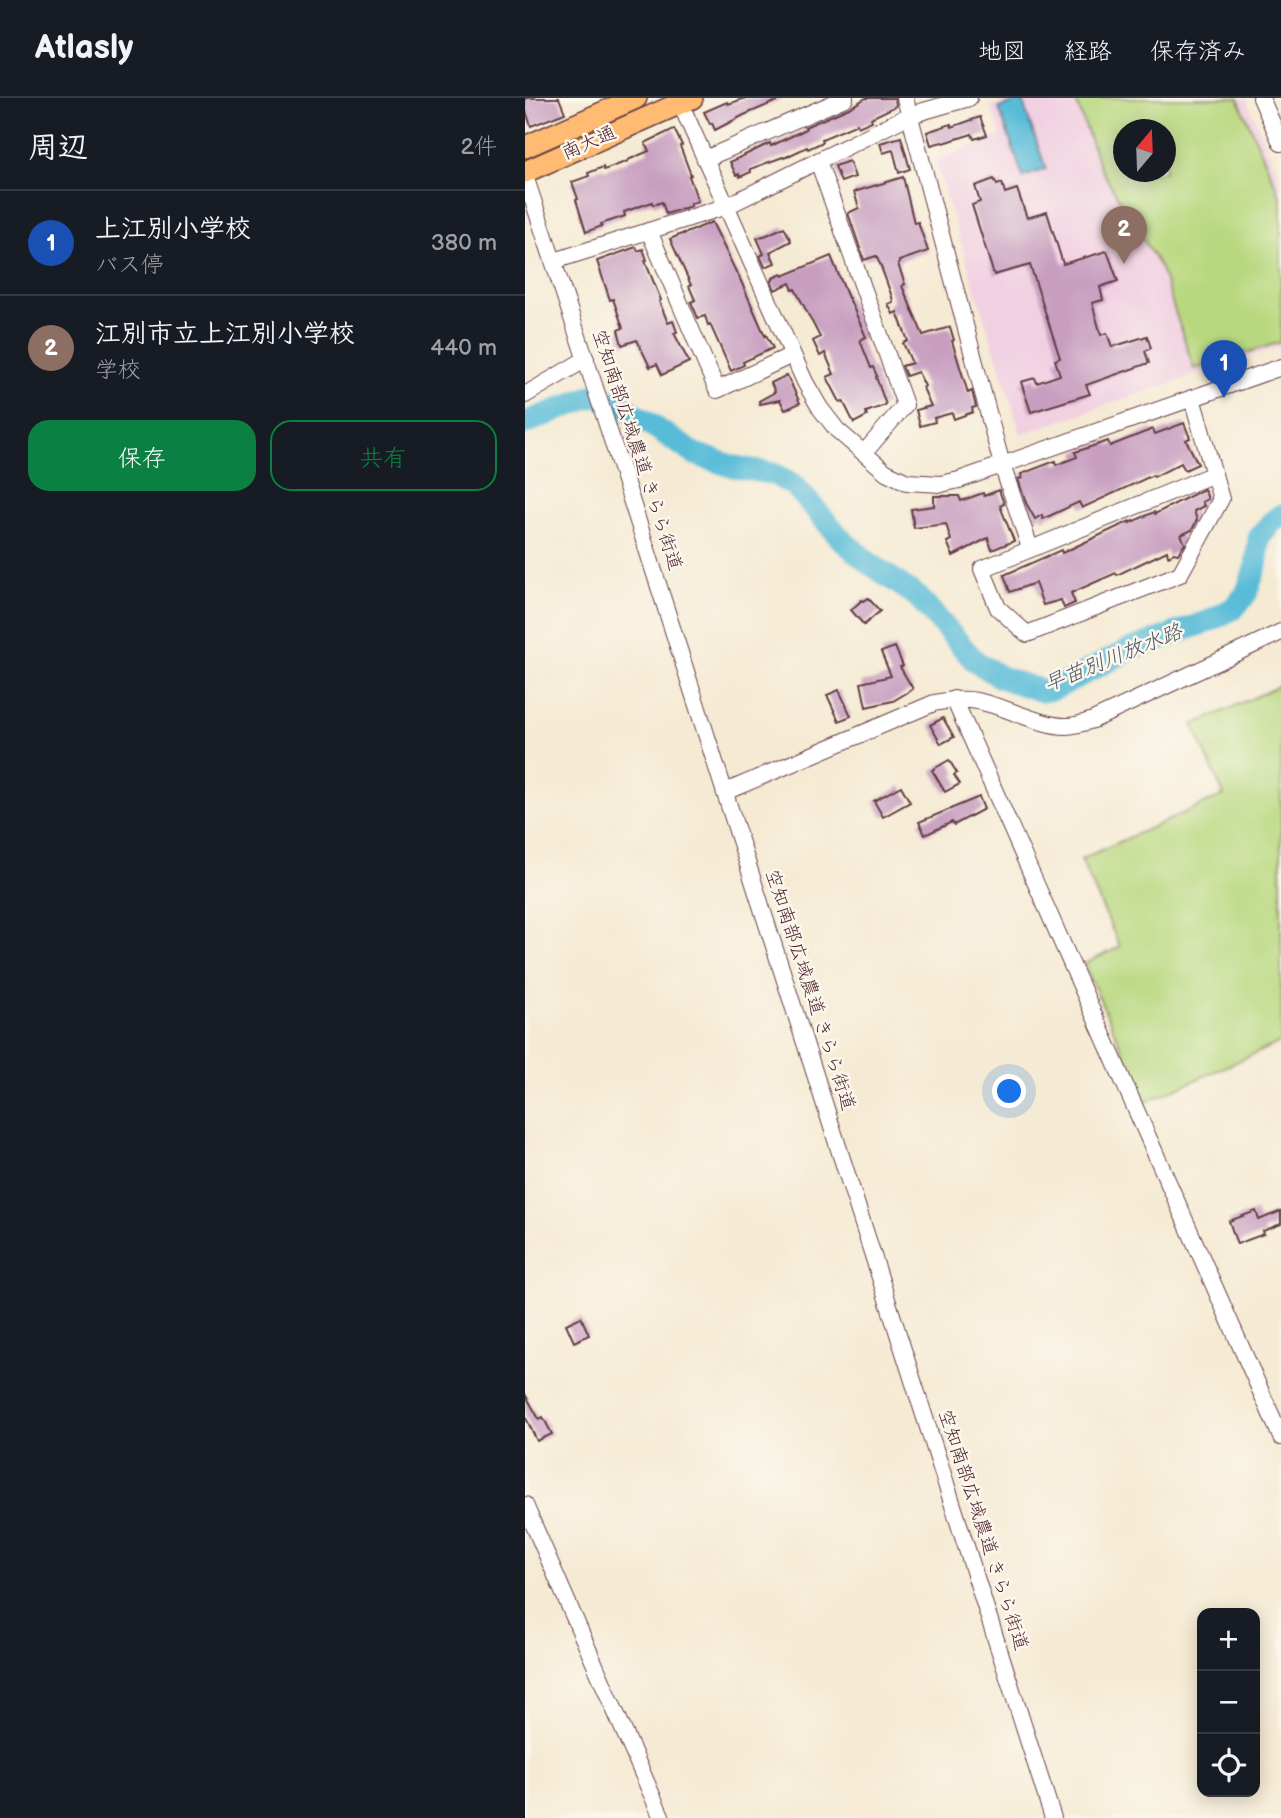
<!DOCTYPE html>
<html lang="ja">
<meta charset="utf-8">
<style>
body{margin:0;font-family:"Balsamiq Sans","Klee One",sans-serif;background:#20242c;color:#f1f3f6}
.controls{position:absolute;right:21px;bottom:21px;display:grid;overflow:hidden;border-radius:14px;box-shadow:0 4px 18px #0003}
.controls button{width:63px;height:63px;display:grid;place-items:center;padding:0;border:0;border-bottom:2px solid #363941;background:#171b24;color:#f1f3f6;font:35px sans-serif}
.compass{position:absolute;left:588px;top:21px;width:63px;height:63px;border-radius:50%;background:#171b24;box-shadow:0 4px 18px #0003;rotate:19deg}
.you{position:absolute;left:485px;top:994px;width:24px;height:24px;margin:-18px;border:5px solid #fff;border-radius:50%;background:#1a73e8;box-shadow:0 0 0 10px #1a73e833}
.badge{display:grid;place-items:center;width:46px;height:46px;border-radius:50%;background:#0b8043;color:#fff;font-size:23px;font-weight:700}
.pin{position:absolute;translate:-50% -58px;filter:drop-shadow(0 2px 4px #0008)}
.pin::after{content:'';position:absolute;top:37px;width:24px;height:21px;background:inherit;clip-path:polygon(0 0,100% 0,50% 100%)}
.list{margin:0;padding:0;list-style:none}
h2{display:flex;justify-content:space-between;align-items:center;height:91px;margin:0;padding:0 28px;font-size:30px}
h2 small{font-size:23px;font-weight:400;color:#9ea1a6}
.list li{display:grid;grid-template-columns:46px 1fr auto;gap:21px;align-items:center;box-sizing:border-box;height:105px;padding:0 28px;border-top:2px solid #363941}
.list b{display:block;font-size:26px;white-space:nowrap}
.list p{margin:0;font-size:23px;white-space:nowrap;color:#9ea1a6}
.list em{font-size:23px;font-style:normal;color:#9ea1a6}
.actions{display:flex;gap:14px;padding:21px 28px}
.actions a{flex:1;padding:16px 0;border:2px solid #0b8043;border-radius:21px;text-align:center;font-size:24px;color:#0b8043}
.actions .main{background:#0b8043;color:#fff}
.icon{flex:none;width:38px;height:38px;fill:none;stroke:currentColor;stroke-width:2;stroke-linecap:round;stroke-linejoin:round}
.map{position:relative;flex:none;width:756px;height:1720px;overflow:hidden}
header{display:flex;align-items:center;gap:42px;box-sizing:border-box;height:98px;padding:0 35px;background:#171b24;border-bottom:2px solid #363941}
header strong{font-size:33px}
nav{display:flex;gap:38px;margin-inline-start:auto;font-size:24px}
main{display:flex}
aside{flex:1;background:#171b24}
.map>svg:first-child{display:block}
.built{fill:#f1d0e2;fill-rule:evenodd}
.green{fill:#b8d87f;stroke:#817c55;stroke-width:2;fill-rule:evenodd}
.water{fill:#59bcd8;stroke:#526e82;stroke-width:2}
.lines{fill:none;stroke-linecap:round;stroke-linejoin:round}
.river{stroke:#59bcd8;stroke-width:23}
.building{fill:#c79ec0}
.minor-casing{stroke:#643d44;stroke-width:18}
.major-casing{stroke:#643d44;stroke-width:24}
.minor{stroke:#fff;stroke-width:16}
.major{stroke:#ffbb71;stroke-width:21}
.labels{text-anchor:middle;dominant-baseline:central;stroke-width:5;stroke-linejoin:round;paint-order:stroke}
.street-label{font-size:19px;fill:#4a1f2b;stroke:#fbf7ec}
.water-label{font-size:21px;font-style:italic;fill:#4f5668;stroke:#fbf7ec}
</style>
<header>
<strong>Atlasly</strong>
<nav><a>地図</a><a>経路</a><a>保存済み</a></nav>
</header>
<main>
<aside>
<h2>周辺<small>2件</small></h2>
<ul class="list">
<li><span class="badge" style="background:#1a4fb4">1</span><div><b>上江別小学校</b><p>バス停</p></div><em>380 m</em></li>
<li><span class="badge" style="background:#8d6e63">2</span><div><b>江別市立上江別小学校</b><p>学校</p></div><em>440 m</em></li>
</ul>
<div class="actions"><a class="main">保存</a><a>共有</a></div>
</aside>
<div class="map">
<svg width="756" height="1720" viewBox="0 0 756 1720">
<rect width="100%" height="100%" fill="#fbf7ec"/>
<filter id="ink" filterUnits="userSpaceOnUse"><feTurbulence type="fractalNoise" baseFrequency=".0143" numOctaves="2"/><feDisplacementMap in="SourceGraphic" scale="14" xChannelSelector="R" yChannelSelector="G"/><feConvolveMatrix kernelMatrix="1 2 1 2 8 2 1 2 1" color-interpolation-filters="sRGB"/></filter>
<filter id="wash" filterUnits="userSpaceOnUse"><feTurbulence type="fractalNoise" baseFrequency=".00686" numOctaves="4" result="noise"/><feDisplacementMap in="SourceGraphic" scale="28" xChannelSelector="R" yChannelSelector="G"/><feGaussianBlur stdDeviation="1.57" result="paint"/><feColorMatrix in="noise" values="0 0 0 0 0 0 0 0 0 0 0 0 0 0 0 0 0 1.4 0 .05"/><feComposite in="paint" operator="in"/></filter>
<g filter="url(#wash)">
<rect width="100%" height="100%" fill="#f5ead3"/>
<path class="built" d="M495 0H721L756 83V248L496 336 410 63 476 37 466 8ZM598 32H640V74H598Z"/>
<g class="green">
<path d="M550 0H713L756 100V244L669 271 636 171 576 71ZM598 32H640V74H598Z"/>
<path d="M756 587V944L621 1004 559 866 595 849 556 761 699 697 668 627Z"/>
</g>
<path class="water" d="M497 2 521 71 498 79 474 10Z"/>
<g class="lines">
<path class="river" d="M0 325 70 297 99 309 170 356 206 368 249 376 270 388 317 442 344 465 393 499 449 562 475 579 517 593 529 591 604 552 684 523 709 510 721 496 731 468 734 440 746 425 756 417"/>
</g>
<g id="blocks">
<g class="building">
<path d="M0 0H34L40 15 6 28 0 10Z"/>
<path d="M221 0H259L219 17 190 32 187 25 185 26 179 14 202 4 203 6Z"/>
<path d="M341 0H370L371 8 346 20 347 23 333 29 332 26 297 41 298 44 283 51 282 49 259 60 258 59 225 71 226 74 215 79 214 76 211 77 205 64 245 45 246 48 275 34 281 31 280 29 324 10Z"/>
<path d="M455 19 462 37 449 41 447 36 419 45 417 44 406 47 402 34 426 26 427 29Z"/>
<path d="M149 31 157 47 155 48 166 77 164 78 173 103 165 106 166 108 141 116 137 104 128 107 127 104 99 114 100 118 76 126 77 128 61 134 51 102 53 101 47 84 64 78 63 75 78 69 79 72 103 63V62L124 53 120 45Z"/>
<path d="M376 39 385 71 374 75 368 52 358 55 355 45Z"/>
<path d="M324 63 330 79 316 84 310 68Z"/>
<path d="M378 79 389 125 393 124 403 153 374 163 375 165 373 166 380 186 377 188 398 237 425 229 429 242 427 243 443 295 447 293 451 309 447 310 448 314 429 321 427 315 409 320 410 324 395 328 391 312 406 308 398 290 400 288 393 274 381 278 377 268 387 265 378 245 383 243 372 214 368 216 363 206 368 204 367 199 355 166 351 158 339 162 323 115 334 110 329 94Z"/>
<path d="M469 81 472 87 477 85 480 95 492 91 502 120 522 114 538 166 582 153 593 183 575 189 578 202 567 205 576 237 582 235 587 249 622 238 626 250 620 253 624 265 561 287 565 296 506 314 496 284 510 280 512 285 535 277 530 262 535 260 505 167 469 177 447 107 455 104 450 88Z"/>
<path d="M187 124 211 174H212L240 238 241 237 248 250 218 264 219 267 206 273 185 226 183 227 180 218 173 220 166 204 170 202 164 188 166 187 145 141 159 135V136Z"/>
<path d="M259 129 266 143 245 154 250 165 240 169 235 158 239 156 232 140 242 137Z"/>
<path d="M111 149 113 153 118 151 122 162 120 163 136 202 134 203 143 225 148 223 152 234 149 235 164 264 137 277 132 266 125 269 112 242 97 247 93 232 98 230 88 201 85 202 72 163Z"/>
<path d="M306 158 323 200H324L341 239 335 242 346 270 348 269 352 278 351 279 361 307 341 314 342 318 329 325 318 303 315 304 302 279 309 276 300 255 295 258 288 243 295 239 270 191 268 192 265 185 250 192 246 183 248 182V180L257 176 258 178Z"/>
<path d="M262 277 275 305 260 312 255 302 235 306 234 303 250 294 246 285Z"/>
<path d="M659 325 665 340 661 342 673 366 660 372 656 365 629 379 628 377 557 410 554 404 518 421 517 417 510 421 501 405 493 381 497 380 496 376 530 363 531 367 552 359 550 354 583 343 585 348 628 331 630 336Z"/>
<path d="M679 391 683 401 677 404 679 408 669 413 672 422 667 432 656 437 660 446 653 456 649 455 643 458 642 453 592 477 591 475 546 495 550 505 539 510 536 502 518 507 510 485 485 494 479 477 536 452 537 455 605 423V425L629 414 630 416Z"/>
<path d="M474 392 479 406 475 408 489 443 467 452 463 440 428 458 422 444 426 442 421 426 389 430 386 411 409 408V398H434L436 403 458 395 459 398Z"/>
<path d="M343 500 355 513 339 527 326 512 337 502 339 503Z"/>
<path d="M370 549 378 568 375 569 388 591 368 603 341 609 336 585 366 578 356 554Z"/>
<path d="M314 592 326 618 314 623 302 597Z"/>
<path d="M418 620 429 639 416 646 405 627Z"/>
<path d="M424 662 432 675 429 677 435 686 420 694 407 672Z"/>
<path d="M376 688 385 704 358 719 349 703Z"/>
<path d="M454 699 459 711 429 727 427 724 400 737 394 724Z"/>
<path d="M731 1113 734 1122 756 1113V1126L738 1133 739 1136 712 1146 704 1123Z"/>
<path d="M56 1219 64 1237 49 1244 41 1226Z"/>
<path d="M0 1296 14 1321 18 1319 27 1336 12 1343 0 1318Z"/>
</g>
</g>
</g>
<g filter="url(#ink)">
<use href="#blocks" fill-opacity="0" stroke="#643d44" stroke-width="2"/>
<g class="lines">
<defs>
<g id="minor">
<path d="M153 0 280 284 295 310 312 332 361 374 382 384 416 386 434 382 756 269"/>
<path d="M380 0 477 367 505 450"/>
<path d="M736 0 756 45"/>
<path d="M180 61 320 0"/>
<path d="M293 63 380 307 339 355"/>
<path d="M0 78 78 314 528 1720"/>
<path d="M124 133 192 292 267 257"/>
<path d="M29 163 202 108 385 17 444 0"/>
<path d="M0 297 61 261"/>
<path d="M667 300 696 401 655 476 502 536 473 510 457 471 689 376"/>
<path d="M429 601 756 1339"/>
<path d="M200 694 409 605C424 602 438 600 452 603 479 608 516 628 541 628 550 628 559 625 568 622L756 534"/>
<path d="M0 1407 137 1720"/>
</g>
<g id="major">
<path d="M0 49 111 0"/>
<path d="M0 74 167 0"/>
</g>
</defs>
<use href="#minor" class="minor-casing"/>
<use href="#major" class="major-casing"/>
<use href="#minor" class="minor"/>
<use href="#major" class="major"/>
</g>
</g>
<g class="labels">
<g class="street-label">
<text transform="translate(64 45) rotate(-24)">南大通</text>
<text transform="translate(112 352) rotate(72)">空知南部広域農道 きらら街道</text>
<text transform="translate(285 892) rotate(72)">空知南部広域農道 きらら街道</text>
<text transform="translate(458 1432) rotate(72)">空知南部広域農道 きらら街道</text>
</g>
<g class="water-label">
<text transform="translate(588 560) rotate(-22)">早苗別川放水路</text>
</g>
</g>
</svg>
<div class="controls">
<button>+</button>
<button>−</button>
<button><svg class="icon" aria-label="locate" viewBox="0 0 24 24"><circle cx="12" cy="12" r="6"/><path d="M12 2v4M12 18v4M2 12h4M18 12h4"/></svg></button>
</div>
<svg class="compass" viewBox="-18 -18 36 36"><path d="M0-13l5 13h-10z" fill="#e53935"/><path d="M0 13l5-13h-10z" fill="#9ea1a6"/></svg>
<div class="you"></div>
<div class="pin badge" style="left:699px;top:300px;background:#1a4fb4">1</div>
<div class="pin badge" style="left:599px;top:166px;background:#8d6e63">2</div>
</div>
</main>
